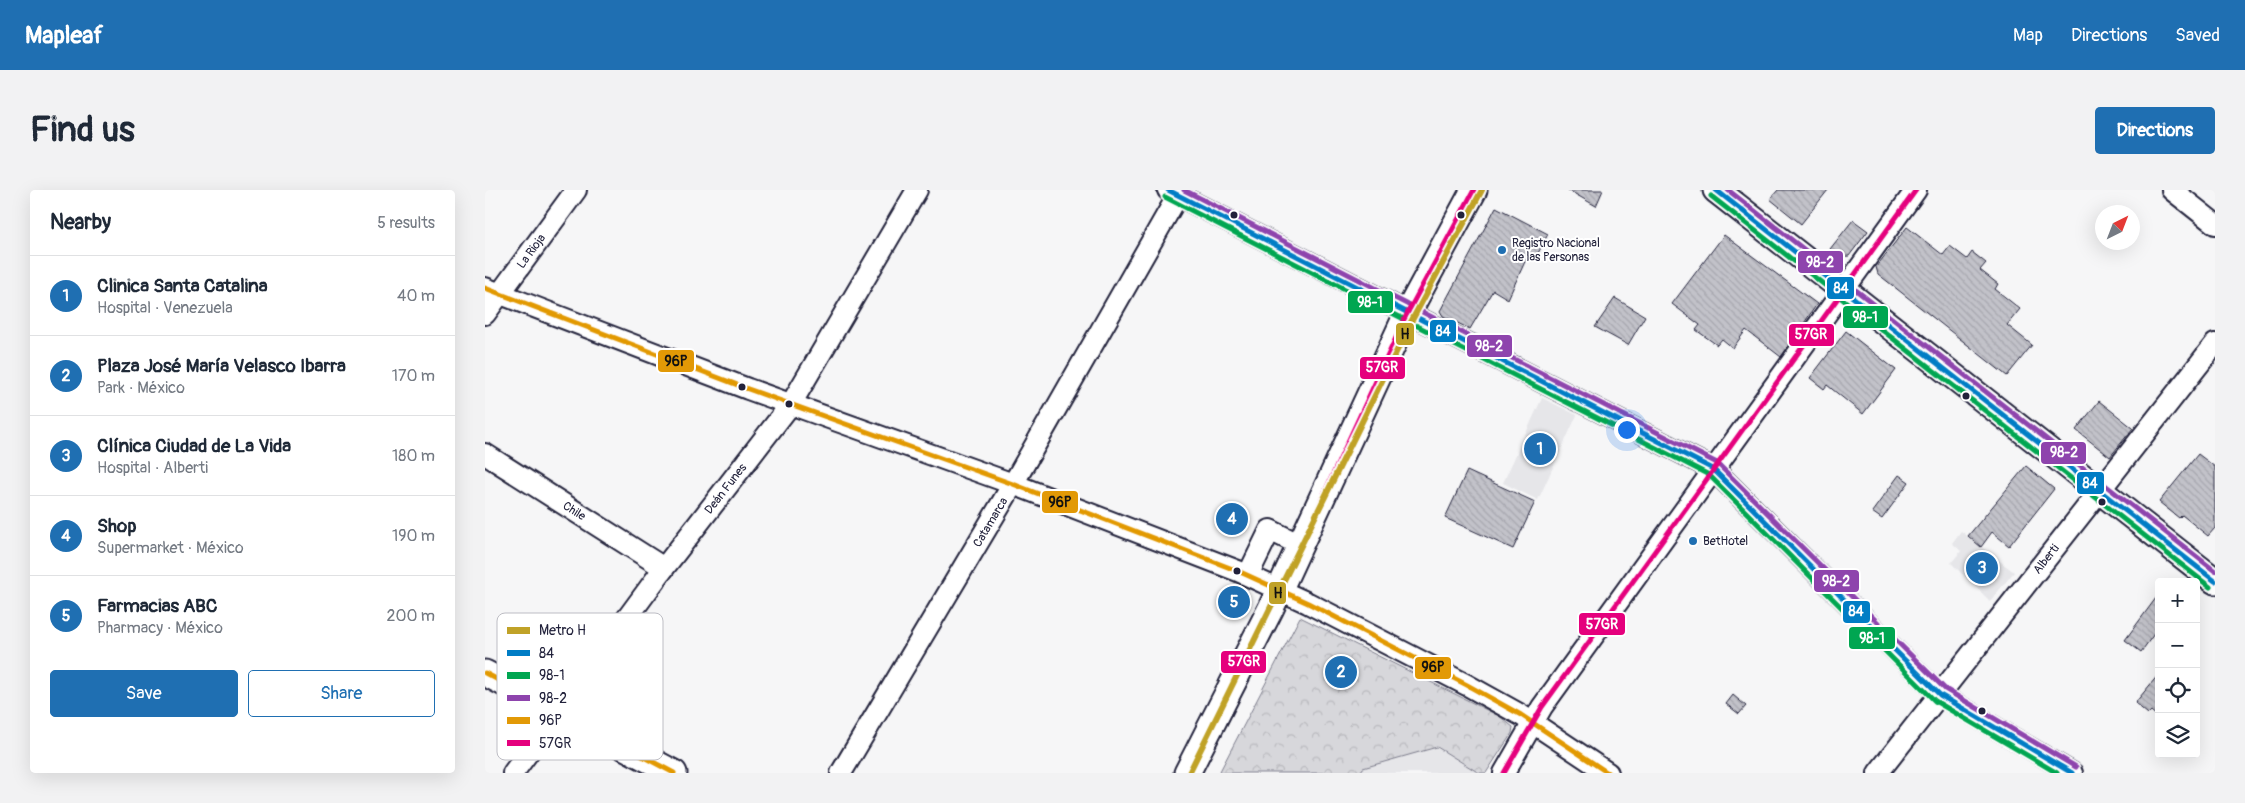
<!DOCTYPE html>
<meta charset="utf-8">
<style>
body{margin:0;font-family:Pangolin,sans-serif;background:#f2f2f3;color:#1f2937}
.controls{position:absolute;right:15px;bottom:15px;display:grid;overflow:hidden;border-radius:5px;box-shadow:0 5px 20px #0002}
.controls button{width:45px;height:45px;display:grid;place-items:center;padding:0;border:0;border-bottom:1px solid #e0e1e3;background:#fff;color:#1f2937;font:25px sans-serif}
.compass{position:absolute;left:1610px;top:15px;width:45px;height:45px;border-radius:50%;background:#fff;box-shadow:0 5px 20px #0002;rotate:42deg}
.you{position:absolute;left:1141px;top:239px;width:18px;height:18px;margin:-12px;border:4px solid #fff;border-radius:50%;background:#1a73e8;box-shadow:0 0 0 8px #1a73e833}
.badge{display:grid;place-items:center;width:32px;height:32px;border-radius:50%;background:#1f6fb2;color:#fff;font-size:16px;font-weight:700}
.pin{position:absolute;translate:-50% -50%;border:2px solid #fff;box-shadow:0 1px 5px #0006}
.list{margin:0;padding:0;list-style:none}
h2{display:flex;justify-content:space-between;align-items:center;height:65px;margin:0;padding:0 20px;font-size:21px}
h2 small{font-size:16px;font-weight:400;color:#747a83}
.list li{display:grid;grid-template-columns:32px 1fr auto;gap:15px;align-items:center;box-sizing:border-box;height:80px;padding:0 20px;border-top:1px solid #e0e1e3}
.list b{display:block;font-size:19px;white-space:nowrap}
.list p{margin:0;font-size:16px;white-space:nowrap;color:#747a83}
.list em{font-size:16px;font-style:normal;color:#747a83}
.actions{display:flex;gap:10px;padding:15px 20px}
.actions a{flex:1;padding:11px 0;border:1px solid #1f6fb2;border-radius:5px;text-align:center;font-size:18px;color:#1f6fb2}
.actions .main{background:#1f6fb2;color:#fff}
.icon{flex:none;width:28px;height:28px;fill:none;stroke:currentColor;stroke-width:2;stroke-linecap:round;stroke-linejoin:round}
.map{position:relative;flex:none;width:1730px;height:583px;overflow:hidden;border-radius:5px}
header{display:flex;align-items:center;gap:30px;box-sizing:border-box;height:70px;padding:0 25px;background:#1f6fb2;color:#fff}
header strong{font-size:24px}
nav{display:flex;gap:28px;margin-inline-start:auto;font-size:18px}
.intro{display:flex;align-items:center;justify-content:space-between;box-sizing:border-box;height:120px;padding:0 30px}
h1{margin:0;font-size:35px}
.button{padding:12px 22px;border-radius:5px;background:#1f6fb2;color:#fff;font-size:18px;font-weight:700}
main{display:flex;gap:30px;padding:0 30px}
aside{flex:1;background:#fff;border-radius:5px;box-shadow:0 5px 20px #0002}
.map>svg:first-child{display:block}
.built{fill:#e6e6e9}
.park{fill:url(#park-crowns);stroke:#7c7c8b}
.building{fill:url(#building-back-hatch);stroke:#22223b}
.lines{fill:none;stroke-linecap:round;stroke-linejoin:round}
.minor-casing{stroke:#22223b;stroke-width:24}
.major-casing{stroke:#22223b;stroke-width:29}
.minor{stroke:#fff;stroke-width:20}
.major{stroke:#fff;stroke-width:25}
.bus-1-casing{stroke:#fff;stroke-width:9}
.bus-2-casing{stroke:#fff;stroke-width:9}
.bus-3-casing{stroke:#fff;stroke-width:9}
.bus-4-casing{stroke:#fff;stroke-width:9}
.bus-5-casing{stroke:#fff;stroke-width:9}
.bus-1{stroke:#007dc5;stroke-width:5}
.bus-2{stroke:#00a651;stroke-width:5}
.bus-3{stroke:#8e44ad;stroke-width:5}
.bus-4{stroke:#e29906;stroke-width:5}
.bus-5{stroke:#e5007d;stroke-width:5}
.metro-1-casing{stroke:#fff;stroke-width:10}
.metro-1{stroke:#c0a228;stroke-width:6}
.bus-dot{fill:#22223b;stroke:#fff;stroke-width:2}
.poi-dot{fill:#1f6fb2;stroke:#fff;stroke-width:2}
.labels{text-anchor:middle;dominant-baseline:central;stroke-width:4;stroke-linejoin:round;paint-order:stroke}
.poi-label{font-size:12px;fill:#22223b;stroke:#fff;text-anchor:start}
.street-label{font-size:12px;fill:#22223b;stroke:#fff}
.key{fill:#fff;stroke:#bdbdc4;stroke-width:1}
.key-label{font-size:14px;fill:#22223b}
.line-badge{stroke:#fff;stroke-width:2}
.badge-label{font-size:14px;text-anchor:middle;font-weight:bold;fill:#fff}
.pale-badge-label{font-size:14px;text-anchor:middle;font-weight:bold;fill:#111}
</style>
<header>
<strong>Mapleaf</strong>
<nav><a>Map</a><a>Directions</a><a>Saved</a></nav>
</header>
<div class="intro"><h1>Find us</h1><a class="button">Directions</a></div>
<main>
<aside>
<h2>Nearby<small>5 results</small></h2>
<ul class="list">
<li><span class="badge">1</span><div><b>Clinica Santa Catalina</b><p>Hospital · Venezuela</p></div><em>40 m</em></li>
<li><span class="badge">2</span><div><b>Plaza José María Velasco Ibarra</b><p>Park · México</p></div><em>170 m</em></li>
<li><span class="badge">3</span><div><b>Clínica Ciudad de La Vida</b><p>Hospital · Alberti</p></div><em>180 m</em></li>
<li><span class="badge">4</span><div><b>Shop</b><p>Supermarket · México</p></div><em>190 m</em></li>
<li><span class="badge">5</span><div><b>Farmacias ABC</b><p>Pharmacy · México</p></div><em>200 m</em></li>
</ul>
<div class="actions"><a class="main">Save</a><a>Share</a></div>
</aside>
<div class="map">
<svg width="1730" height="583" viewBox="0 0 1730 583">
<defs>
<pattern id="park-crowns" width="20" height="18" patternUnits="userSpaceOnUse" patternTransform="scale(1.25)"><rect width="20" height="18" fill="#d7d7db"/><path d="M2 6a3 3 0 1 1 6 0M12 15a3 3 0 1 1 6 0" fill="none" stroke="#b8b8bd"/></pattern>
<pattern id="building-back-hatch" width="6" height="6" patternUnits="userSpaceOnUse" patternTransform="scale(1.25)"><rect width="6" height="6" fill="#c2c2c9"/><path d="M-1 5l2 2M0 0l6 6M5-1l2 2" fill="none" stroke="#a6a6ae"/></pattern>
</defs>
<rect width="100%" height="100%" fill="#f6f6f7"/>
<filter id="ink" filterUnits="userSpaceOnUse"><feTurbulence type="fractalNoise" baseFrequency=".02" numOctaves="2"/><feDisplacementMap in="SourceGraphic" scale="10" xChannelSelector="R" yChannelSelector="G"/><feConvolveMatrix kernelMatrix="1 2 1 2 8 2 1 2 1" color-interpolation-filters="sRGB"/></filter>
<g filter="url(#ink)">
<g class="built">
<path d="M1057 208 1092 225 1053 310 1018 293Z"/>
<path d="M1476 341 1529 382 1505 411 1466 373 1476 361 1467 353Z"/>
<path d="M952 557 994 583H875L878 578Z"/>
</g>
<path class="park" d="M815 427 1014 526 1028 537 1027 543 1001 583H994L952 557 878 578 875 583H734Z"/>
<g class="building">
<path d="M1083 0H1118L1111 16Z"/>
<path d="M1293 0H1343L1316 34 1285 9Z"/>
<path d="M1011 17 1063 44 1050 69 1043 65 1023 109 1008 100 985 139 958 126 955 121Z"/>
<path d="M1368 30 1383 41 1364 66 1355 67 1345 59Z"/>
<path d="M1422 37 1458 65 1465 56 1482 69 1487 62 1501 73 1495 80 1513 94 1510 99 1535 119 1522 135 1547 155 1522 186 1393 84 1391 77Z"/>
<path d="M1239 45 1332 114 1296 167 1261 140 1248 158 1237 149 1232 155 1211 140 1215 135 1187 114Z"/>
<path d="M1130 108 1160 126 1143 155 1110 137Z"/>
<path d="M1361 141 1411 180 1378 224 1342 195 1339 199 1325 188Z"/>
<path d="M1614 211 1648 238 1625 267 1591 240Z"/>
<path d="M1713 264 1730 277V338L1723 346 1697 325 1694 328 1674 312Z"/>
<path d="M1541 276 1569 299 1524 356 1507 342 1496 357 1483 346Z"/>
<path d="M982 281 1050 312 1028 359 960 328Z"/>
<path d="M1414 285 1424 292 1397 329 1387 322Z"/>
<path d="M1674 404V437L1656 462 1640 450Z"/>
<path d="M1674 484V528L1666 521 1663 524 1650 513Z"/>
<path d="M1248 505 1261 516 1254 524 1241 514Z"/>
</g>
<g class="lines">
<defs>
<g id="minor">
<path d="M683 0 1228 279 1455 505 1587 583"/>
<path d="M1687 0 1730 34"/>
<path d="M0 98 263 199 528 294 753 381 823 413 982 495 1036 525 1123 583"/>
<path id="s1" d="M0 124 91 0"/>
<path id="s2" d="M0 264 179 378"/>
<path d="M763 385 785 340 815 355"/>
<path id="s3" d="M28 583 179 378 306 214 432 0"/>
<path id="s4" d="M356 583 528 294 696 0"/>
<path d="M1019 583 1057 517 1431 0"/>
<path id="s5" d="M1393 583 1730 154"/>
</g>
<g id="major">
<path d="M1231 0 1730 391"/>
<path d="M0 483 189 583"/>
<path d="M702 583 786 418 922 124 989 0"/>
</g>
</defs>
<use href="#minor" class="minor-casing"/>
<use href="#major" class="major-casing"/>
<use href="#minor" class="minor"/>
<use href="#major" class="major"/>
<defs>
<g id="bus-1">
<path d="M683 0 1228 279 1455 505 1587 583"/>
<path d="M1231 0 1730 391"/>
</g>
<g id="bus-2">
<path d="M1226 6 1725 397"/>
<path d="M680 7 1224 285 1450 511 1572 583"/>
</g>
<g id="bus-3">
<path d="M699 0 1232 273 1460 499 1591 577"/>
<path d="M1243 0 1730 381"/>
</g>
<g id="bus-4">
<path d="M0 98 263 199 528 294 753 381 823 413 982 495 1036 525 1123 583"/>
<path d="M0 483 189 583"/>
</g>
<g id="bus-5">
<path d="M702 583 786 418 922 124 989 0"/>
<path d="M1019 583 1057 517 1431 0"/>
</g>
</defs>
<use href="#bus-1" class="bus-1-casing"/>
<use href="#bus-2" class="bus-2-casing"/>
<use href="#bus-3" class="bus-3-casing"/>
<use href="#bus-4" class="bus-4-casing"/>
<use href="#bus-5" class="bus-5-casing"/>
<use href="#bus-1" class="bus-1"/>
<use href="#bus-2" class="bus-2"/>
<use href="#bus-3" class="bus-3"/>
<use href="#bus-4" class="bus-4"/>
<use href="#bus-5" class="bus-5"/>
<defs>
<path id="metro-1" d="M704 583 926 132 997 0"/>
</defs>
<use href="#metro-1" class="metro-1-casing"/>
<use href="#metro-1" class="metro-1"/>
</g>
</g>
<g class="bus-dot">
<circle cx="749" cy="25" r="4.5"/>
<circle cx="976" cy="25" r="4.5"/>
<circle cx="257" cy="197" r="4.5"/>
<circle cx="1481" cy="206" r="4.5"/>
<circle cx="304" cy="214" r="4.5"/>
<circle cx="1617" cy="312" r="4.5"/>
<circle cx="752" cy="381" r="4.5"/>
<circle cx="1497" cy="521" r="4.5"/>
</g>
<g class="poi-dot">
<circle cx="1017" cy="60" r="5"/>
<circle cx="1208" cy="351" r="5"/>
</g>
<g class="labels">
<g class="poi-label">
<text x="1027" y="53">Registro Nacional<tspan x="1027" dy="14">de las Personas</tspan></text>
<text x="1218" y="351">BetHotel</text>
</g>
<g class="street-label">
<text stroke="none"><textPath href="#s1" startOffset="78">La Rioja</textPath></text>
<text stroke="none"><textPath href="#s3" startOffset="355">Deán Funes</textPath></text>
<text stroke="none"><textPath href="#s2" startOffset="106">Chile</textPath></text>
<text stroke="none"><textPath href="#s4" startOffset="292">Catamarca</textPath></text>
<text stroke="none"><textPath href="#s5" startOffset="272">Alberti</textPath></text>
</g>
</g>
<rect x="12" y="423" width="166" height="147" rx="8" class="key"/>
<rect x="22" y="437" width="23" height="7" fill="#c0a228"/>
<rect x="22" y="460" width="23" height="6" fill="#007dc5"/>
<rect x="22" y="482" width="23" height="7" fill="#00a651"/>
<rect x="22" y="505" width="23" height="6" fill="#8e44ad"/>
<rect x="22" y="527" width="23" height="7" fill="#e29906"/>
<rect x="22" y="550" width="23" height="6" fill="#e5007d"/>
<g class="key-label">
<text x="54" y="445">Metro H</text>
<text x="54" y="468">84</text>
<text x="54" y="490">98-1</text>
<text x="54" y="513">98-2</text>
<text x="54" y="535">96P</text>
<text x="54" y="558">57GR</text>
</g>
<g class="line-badge">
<rect x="1312" y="60" width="47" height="24" rx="5" fill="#8e44ad"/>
<rect x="1341" y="86" width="29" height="24" rx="5" fill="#007dc5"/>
<rect x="862" y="100" width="47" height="24" rx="5" fill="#00a651"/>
<rect x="1357" y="115" width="47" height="24" rx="5" fill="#00a651"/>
<rect x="944" y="129" width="28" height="24" rx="5" fill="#007dc5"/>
<rect x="910" y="132" width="20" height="24" rx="5" fill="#c0a228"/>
<rect x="1303" y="133" width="47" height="24" rx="5" fill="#e5007d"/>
<rect x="981" y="144" width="47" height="24" rx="5" fill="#8e44ad"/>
<rect x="172" y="159" width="38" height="24" rx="5" fill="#e29906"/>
<rect x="874" y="166" width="47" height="24" rx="5" fill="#e5007d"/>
<rect x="1555" y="251" width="47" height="24" rx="5" fill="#8e44ad"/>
<rect x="1591" y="281" width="29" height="24" rx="5" fill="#007dc5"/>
<rect x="556" y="300" width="38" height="24" rx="5" fill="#e29906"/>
<rect x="1328" y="379" width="47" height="24" rx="5" fill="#8e44ad"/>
<rect x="783" y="391" width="19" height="24" rx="5" fill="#c0a228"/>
<rect x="1357" y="410" width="29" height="24" rx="5" fill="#007dc5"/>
<rect x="1093" y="422" width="48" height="24" rx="5" fill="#e5007d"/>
<rect x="1363" y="436" width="48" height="24" rx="5" fill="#00a651"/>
<rect x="735" y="460" width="47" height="24" rx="5" fill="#e5007d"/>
<rect x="929" y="466" width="38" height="24" rx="5" fill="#e29906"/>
</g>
<g class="badge-label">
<text x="1335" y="77">98-2</text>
<text x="1356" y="103">84</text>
<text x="885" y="117">98-1</text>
<text x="1380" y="132">98-1</text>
<text x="958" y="146">84</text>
<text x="1326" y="149">57GR</text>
<text x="1004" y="161">98-2</text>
<text x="897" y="182">57GR</text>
<text x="1579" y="267">98-2</text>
<text x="1605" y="298">84</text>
<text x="1351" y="396">98-2</text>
<text x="1371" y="426">84</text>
<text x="1117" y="439">57GR</text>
<text x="1387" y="453">98-1</text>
<text x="759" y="476">57GR</text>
</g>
<g class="pale-badge-label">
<text x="920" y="149">H</text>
<text x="191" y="176">96P</text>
<text x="575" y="317">96P</text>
<text x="793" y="408">H</text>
<text x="948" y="482">96P</text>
</g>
</svg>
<div class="controls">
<button>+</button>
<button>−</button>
<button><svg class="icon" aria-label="locate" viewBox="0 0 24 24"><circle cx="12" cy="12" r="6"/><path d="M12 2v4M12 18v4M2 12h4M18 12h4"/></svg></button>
<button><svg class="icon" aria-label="layers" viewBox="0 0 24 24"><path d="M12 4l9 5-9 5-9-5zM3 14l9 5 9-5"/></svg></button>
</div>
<svg class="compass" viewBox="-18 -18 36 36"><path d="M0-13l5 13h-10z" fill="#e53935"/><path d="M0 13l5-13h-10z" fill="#747a83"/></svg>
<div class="you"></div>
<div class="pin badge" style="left:1055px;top:259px">1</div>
<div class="pin badge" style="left:856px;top:482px">2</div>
<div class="pin badge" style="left:1497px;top:378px">3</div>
<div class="pin badge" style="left:747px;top:329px">4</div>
<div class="pin badge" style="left:749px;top:412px">5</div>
</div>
</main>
